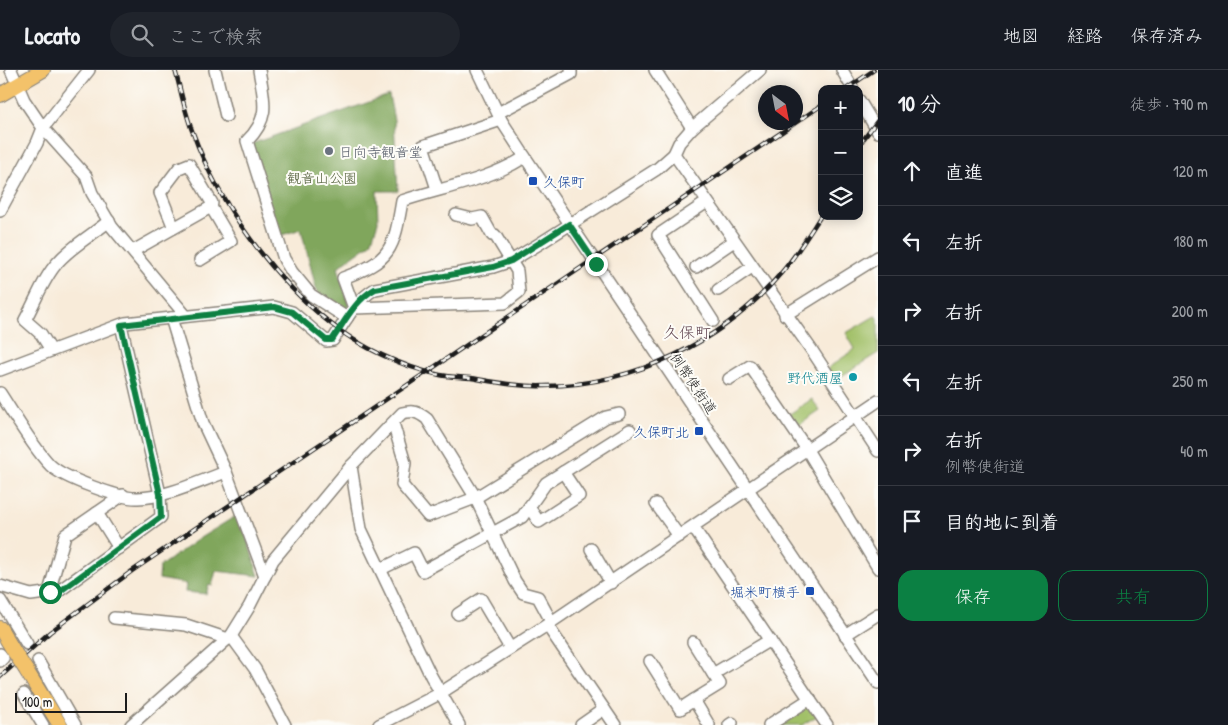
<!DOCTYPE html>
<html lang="ja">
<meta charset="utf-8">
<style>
body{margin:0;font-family:"Patrick Hand","Klee One",sans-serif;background:#20242c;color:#f1f3f6}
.controls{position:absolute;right:15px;top:15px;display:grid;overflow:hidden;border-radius:10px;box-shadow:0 2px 12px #0003}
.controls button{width:45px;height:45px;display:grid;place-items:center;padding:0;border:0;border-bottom:1px solid #363941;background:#171b24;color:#f1f3f6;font:25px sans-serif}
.compass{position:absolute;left:758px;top:15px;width:45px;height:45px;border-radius:50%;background:#171b24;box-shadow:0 2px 12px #0003;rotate:148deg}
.scale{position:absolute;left:15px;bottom:12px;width:112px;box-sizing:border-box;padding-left:5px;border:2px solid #1c1c1c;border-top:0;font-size:14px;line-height:18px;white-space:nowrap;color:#1c1c1c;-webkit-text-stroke:4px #fdfcf7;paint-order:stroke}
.stop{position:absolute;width:15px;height:15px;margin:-11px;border:4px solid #0b8043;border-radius:50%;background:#fff}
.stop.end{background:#0b8043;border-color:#fff;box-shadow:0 1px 5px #0008}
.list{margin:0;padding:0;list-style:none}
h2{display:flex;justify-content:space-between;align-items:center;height:65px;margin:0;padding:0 20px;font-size:21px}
h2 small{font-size:16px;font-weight:400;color:#9ea1a6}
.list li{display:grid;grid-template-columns:32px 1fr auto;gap:15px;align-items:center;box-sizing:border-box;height:70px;padding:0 20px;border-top:1px solid #363941}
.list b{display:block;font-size:19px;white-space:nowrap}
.list p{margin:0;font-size:16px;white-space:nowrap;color:#9ea1a6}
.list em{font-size:16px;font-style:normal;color:#9ea1a6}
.actions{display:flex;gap:10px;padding:15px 20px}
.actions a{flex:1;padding:11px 0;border:1px solid #0b8043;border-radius:15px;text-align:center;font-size:18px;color:#0b8043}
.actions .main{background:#0b8043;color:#fff}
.icon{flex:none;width:28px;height:28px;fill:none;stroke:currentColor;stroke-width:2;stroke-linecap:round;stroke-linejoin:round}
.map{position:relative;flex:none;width:878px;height:655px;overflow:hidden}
header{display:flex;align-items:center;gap:30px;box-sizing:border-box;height:70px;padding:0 25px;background:#171b24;border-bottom:1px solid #363941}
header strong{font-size:24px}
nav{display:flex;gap:28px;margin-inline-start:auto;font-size:18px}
.search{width:350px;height:45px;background:#20242c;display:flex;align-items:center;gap:12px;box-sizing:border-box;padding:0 18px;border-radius:28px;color:#9ea1a6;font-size:19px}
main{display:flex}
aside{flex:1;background:#171b24}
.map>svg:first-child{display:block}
.green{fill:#a1c068;stroke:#5e6e42}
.forest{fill:#80a65c;stroke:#4e613c}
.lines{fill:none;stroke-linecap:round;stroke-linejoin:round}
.minor-casing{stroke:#8a847a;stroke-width:14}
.major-casing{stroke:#8a847a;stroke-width:16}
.minor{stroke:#fff;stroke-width:11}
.major{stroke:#f3c26a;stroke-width:14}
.rail-casing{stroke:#1c1c1c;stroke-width:4.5}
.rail{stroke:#fdfcf7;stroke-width:2.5;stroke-dasharray:8;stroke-linecap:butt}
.major-bridge-casing{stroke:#8a847a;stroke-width:16;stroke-linecap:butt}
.major-bridge{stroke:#f3c26a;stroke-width:14}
.route{stroke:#0b8043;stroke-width:6}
.worship-dot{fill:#6b7280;stroke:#fdfcf7;stroke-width:2}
.transit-dot{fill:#1a4fb4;stroke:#fdfcf7;stroke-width:2}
.culture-dot{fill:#0f9aa8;stroke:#fdfcf7;stroke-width:2}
.labels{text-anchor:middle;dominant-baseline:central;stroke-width:4;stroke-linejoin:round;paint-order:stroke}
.worship-label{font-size:14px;fill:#5b616d;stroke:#fdfcf7;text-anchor:start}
.park-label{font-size:14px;fill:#515e3a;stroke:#fdfcf7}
.transit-label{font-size:14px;fill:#164399;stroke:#fdfcf7;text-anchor:end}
.culture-label{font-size:14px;fill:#0d838f;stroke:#fdfcf7;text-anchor:end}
.street-label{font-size:14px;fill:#1c1c1c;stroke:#fdfcf7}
.quarter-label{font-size:16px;fill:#644954;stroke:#fdfcf7}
</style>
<header>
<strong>Locato</strong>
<div class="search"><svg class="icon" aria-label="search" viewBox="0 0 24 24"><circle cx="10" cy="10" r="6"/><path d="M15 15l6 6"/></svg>ここで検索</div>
<nav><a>地図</a><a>経路</a><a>保存済み</a></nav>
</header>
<main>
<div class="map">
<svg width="878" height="655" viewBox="0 0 878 655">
<rect width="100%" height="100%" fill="#fdfcf7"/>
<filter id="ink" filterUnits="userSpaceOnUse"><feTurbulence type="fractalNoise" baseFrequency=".02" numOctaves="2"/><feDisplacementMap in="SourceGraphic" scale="10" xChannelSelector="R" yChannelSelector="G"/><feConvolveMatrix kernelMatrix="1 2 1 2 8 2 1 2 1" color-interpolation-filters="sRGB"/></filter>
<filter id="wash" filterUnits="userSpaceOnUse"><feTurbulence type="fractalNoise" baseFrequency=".0096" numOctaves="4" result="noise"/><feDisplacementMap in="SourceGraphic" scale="20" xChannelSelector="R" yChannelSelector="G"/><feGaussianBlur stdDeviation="1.12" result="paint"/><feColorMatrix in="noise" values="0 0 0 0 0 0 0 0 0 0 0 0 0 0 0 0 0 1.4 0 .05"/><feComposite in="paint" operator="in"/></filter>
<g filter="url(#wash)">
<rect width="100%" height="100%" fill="#f8ebd9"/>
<g class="green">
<path d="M875 246 878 248V283L835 310 828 298 855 279 846 263Z"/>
<path d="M812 329 820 341 796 357 788 345Z"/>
<path d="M809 632 817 646 802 655H774Z"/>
</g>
<g class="forest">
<path d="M389 25 394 50 398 121H377L378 152 371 173 338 197 349 236 344 243 318 226 301 159 279 166 251 74Z"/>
<path d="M239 444 259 506 216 501 212 516 209 515 206 524 185 522 186 514 159 509 160 496 200 468Z"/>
</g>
</g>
<g filter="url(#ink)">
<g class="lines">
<defs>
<g id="minor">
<path d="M11 0 24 30 43 58 86 106 92 123 112 157 186 246"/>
<path d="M215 0 226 46"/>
<path d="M259 0C264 30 271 47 247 71L284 189 292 202 311 225 347 248"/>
<path d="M477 0 501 50 525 87 878 613"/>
<path d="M655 0 692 58"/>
<path d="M842 0 853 19"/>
<path d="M859 30 878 62"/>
<path d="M498 43 571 4V0"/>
<path d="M674 84 813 282 878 381"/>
<path d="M437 119 423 76 501 50"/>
<path d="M707 132 658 165 713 251"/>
<path d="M0 141 37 73 43 58 89 0"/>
<path d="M456 145 472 149 482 147 492 165H495L517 201 519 222 505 233 354 238 343 208C391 191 394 179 402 131 443 117 488 111 525 87"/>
<path d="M133 181 211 137 212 133 189 94 179 98 160 123 174 158"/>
<path d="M200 190 231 171 211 137"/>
<path d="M696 197 734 171"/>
<path d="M718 220 752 197"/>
<path d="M785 245 878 187"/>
<path d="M171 248 203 353 226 402 265 506"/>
<path d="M51 280 41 264 25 250C35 232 44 207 58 192 72 176 92 165 109 151"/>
<path d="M0 300 125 253 274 237 292 242 326 271 333 270C345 251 356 230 375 219L493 197 511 191 539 174 657 99 674 84 679 73 692 58 760 0"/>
<path d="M729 309 750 296 806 378 878 498"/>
<path d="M0 323C15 346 32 376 50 395 63 408 121 429 138 428 165 428 200 411 226 402"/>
<path d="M393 353 405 393 402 415 428 446 475 428 606 347 619 344"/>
<path d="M351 396 361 459 431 606 459 655"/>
<path d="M656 434 679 466"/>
<path d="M529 437 539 452 579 426 563 402"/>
<path d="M97 443 119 478"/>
<path d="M693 457 827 655"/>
<path d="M591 479 611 513"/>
<path d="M381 499 414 483 423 501 522 447 546 413 630 360"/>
<path d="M0 516 31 525 59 521 161 447 160 424 121 255"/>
<path d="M49 522 65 465 123 425"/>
<path d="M0 530 27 574"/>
<path d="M458 544 481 529 510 578"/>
<path d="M114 548 186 555 228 569"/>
<path d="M547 555 615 655"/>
<path d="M845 565 878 544"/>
<path d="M231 566 255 599 285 655"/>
<path d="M693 572 713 604"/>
<path d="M0 584 3 588 0 591"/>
<path d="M38 591 75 655"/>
<path d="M650 591 680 639 694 630"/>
<path d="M24 624 43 655"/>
<path d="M131 655 231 566 249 537 273 490 351 396 402 343C413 340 418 342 427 349L474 425 515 511 523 523 538 527 551 551"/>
<path d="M379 655 439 624 547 555 878 331"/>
<path d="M581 655 604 639"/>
<path d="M709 655 694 630 720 614 713 604 770 570"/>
<path d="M729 655 732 653"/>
<path d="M769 655 810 629"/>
</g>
<g id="major">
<path d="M0 25 43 0"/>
<path d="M0 558 15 583"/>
<path d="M26 600 60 655"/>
</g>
</defs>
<use href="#minor" class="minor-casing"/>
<use href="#major" class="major-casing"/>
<use href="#minor" class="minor"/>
<use href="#major" class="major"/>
<defs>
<g id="rail">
<path d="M175 0C181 21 185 43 193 63 218 133 272 207 330 253 360 277 402 297 440 305 450 307 461 307 471 308 495 312 520 317 545 316 634 315 725 271 782 202 797 184 809 164 822 144"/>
<path d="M846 19 874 0"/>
<path d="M859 75 878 50"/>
<path d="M0 607 50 562 132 501 822 35"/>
</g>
</defs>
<use href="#rail" class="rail-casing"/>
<use href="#rail" class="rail"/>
<defs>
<path id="major-bridge" d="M15 583 26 600"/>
</defs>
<use href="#major-bridge" class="major-bridge-casing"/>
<use href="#major-bridge" class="major-bridge"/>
</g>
</g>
<g class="lines" filter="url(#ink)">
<path class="route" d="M50 522H59L161 447 160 424 121 255 274 237 292 242 326 270H332C345 251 355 230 375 219L493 197 511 191 569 154 596 194"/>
</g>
<circle class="worship-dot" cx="329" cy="81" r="5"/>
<g class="transit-dot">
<rect x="528" y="106" width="10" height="10" rx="2.5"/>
<rect x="694" y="356" width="10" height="10" rx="2.5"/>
<rect x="805" y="516" width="10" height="10" rx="2.5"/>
</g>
<circle class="culture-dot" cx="853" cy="307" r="5"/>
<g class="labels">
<g class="worship-label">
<text x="339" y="81">日向寺観音堂</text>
</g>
<g class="park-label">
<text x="322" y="107">観音山公園</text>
</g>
<g class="transit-label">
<text x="543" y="111" text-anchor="start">久保町</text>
<text x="689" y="361">久保町北</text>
<text x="800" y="521">堀米町横手</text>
</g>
<g class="culture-label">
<text x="843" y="307">野代酒屋</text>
</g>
<g class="street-label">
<text transform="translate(694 313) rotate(56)">例幣使街道</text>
</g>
<g class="quarter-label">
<text x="687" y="262">久保町</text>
</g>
</g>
</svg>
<div class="controls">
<button>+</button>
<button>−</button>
<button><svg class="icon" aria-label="layers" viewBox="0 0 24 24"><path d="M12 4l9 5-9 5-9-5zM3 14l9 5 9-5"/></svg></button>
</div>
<svg class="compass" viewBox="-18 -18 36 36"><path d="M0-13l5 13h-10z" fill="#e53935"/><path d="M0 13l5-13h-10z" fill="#9ea1a6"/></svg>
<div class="scale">100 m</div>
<div class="stop" style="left:50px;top:522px"></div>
<div class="stop end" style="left:596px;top:194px"></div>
</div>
<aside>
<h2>10 分<small>徒歩 · 790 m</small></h2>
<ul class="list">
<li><svg class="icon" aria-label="ahead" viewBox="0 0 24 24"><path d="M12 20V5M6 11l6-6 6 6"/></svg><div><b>直進</b></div><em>120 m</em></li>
<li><svg class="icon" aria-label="left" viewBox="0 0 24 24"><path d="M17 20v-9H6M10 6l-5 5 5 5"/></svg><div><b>左折</b></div><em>180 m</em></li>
<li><svg class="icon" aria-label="right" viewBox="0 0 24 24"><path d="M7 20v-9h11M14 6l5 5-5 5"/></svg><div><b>右折</b></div><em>200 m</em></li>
<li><svg class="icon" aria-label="left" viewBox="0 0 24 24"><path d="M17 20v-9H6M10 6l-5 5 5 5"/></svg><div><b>左折</b></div><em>250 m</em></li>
<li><svg class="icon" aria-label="right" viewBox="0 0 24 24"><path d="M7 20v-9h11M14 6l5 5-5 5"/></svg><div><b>右折</b><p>例幣使街道</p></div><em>40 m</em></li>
<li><svg class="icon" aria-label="arrive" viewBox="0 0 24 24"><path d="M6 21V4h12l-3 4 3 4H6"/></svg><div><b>目的地に到着</b></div></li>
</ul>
<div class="actions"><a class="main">保存</a><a>共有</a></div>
</aside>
</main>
